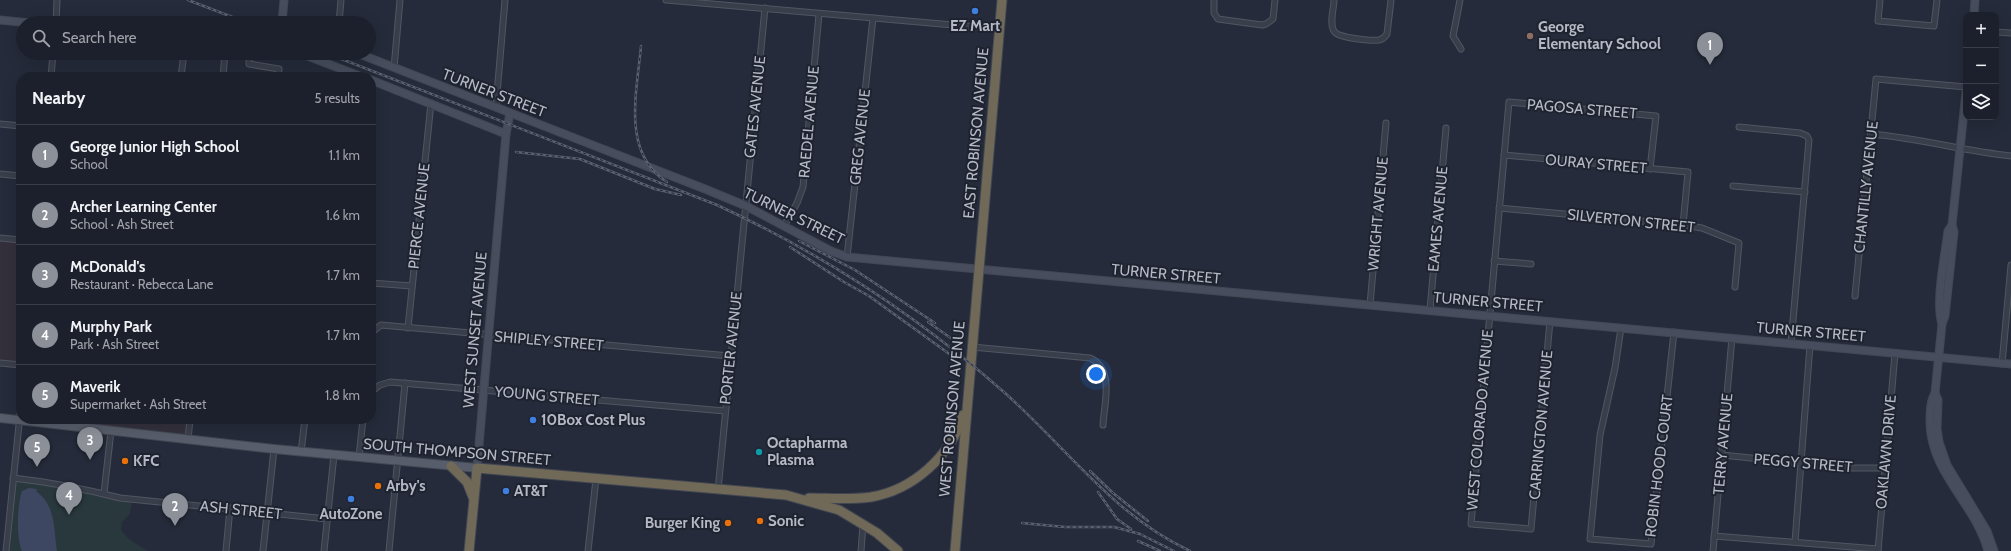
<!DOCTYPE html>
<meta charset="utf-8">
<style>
body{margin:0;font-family:Cabin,sans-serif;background:#292d38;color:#f1f3f6}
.controls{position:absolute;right:12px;top:12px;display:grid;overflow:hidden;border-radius:8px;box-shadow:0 4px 16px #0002}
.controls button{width:36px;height:36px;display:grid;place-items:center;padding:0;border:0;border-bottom:1px solid #3a3e48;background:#1c202c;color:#f1f3f6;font:20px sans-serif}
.you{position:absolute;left:1096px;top:374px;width:14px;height:14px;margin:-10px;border:3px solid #fff;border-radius:50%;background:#1a73e8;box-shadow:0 0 0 6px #1a73e833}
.badge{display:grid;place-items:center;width:26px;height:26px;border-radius:50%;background:#8c9099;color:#fff;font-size:13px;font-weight:700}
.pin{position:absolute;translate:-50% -33px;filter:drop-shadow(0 1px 2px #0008)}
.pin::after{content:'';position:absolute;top:21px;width:14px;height:12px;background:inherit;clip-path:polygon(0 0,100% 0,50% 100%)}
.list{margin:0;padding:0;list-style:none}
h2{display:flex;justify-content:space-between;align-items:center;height:52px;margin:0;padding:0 16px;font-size:17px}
h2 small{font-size:13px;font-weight:400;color:#a0a3a9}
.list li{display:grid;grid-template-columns:26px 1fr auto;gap:12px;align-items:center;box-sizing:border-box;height:60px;padding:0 16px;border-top:1px solid #3a3e48}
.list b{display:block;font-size:15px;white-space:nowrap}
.list p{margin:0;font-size:13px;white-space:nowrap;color:#a0a3a9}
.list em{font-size:13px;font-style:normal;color:#a0a3a9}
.icon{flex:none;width:22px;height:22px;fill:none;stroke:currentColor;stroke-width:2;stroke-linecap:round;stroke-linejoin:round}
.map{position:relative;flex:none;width:2011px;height:551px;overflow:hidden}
.search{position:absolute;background:#1c202c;box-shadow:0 4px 16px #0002;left:16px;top:16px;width:360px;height:44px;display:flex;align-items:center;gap:10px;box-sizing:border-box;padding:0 14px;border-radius:22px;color:#a0a3a9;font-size:15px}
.panel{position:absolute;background:#1c202c;box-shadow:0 4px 16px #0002;left:16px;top:72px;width:360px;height:352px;border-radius:16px}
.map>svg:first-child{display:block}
.medical{fill:#33303c}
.green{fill:#28383c}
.water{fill:#3d4761}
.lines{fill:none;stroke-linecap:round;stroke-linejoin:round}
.street-casing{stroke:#515662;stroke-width:7}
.secondary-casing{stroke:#424753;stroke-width:9}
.primary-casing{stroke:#424753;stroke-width:10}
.highway-casing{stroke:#414652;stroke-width:11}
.street{stroke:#393e4b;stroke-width:5}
.secondary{stroke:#474d5d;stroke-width:7}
.primary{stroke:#575d6a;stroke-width:8}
.highway{stroke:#706957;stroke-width:9}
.rail-casing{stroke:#5b6171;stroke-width:2.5}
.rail{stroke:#1e232f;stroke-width:1;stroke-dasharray:3;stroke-linecap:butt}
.shop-dot{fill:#3f7fe0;stroke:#1e232f;stroke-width:1.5}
.education-dot{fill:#8d6e63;stroke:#1e232f;stroke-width:1.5}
.culture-dot{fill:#0f9aa8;stroke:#1e232f;stroke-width:1.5}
.food-dot{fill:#e8710a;stroke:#1e232f;stroke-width:1.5}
.labels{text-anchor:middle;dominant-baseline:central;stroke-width:4;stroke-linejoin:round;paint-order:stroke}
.poi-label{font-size:15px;font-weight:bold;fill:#b5b9c6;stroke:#1e232f;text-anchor:start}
.street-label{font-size:15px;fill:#b5b9c6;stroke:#1e232f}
</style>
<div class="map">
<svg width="2011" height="551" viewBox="0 0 2011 551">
<rect width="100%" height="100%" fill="#252b3a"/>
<g class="medical">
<path d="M0 238 21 240V365L0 363Z"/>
<path d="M64 419H190L188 440 64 425Z"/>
</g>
<path class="green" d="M13 478 132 500 130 514 122 522 121 530 130 540 148 551H6Z"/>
<path class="water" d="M29 488 37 489 36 491C57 507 53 528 57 551H22C16 537 17 506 22 491Z"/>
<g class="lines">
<defs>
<g id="street">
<path d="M666 0 999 29"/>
<path d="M1214 0V13L1218 19 1262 25 1266 24 1273 19 1275 0"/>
<path d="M1334 0C1334 8 1329 24 1334 31 1337 38 1371 41 1379 40 1383 39 1385 37 1387 34L1391 0"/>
<path d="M1460 0 1453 36 1461 49"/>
<path d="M1880 0 1878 21 1934 26 1937 0"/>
<path d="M56 23 57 0"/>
<path d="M339 23 341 0"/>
<path d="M1996 32 2011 33"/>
<path d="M249 53V64L279 69 278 77"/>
<path d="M394 68 400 0"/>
<path d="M51 77 53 53"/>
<path d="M181 77 184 53"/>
<path d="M223 77 225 53"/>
<path d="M496 106 505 0"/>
<path d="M0 124 21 126"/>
<path d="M1739 127 1800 133 1807 136 1809 140 1791 343"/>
<path d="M1871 134C1919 138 1964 151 2011 156"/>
<path d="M1504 155 1688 172 1683 225"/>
<path d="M0 174 21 176"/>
<path d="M1733 186 1805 192"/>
<path d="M1499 208 1683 225 1702 228 1739 243 1735 287"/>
<path d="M784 226 797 203 803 187 819 14"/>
<path d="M0 238 21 240"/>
<path d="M847 257 873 18"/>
<path d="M1494 261 1531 264"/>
<path d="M371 283 412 286"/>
<path d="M1855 296 1876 79 1966 87"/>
<path d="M1370 305 1386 123"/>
<path d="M1430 310 1446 128"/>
<path d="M1550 321 1531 529 1471 524 1509 102 1656 116 1650 169"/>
<path d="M408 328 431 103"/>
<path d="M1621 328 1615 368 1600 435 1590 539 1651 544 1674 332"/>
<path d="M371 333 381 325 730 356"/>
<path d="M972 347 1090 358C1115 369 1104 404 1103 425"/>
<path d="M0 363 21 365"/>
<path d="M2002 364 2011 265"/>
<path d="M371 392 380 385 390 382 725 411"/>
<path d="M188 440 190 419"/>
<path d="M301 452 305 419"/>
<path d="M1722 455 1848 468H1885"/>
<path d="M359 457 363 419"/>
<path d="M13 478C49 482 85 489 120 498L327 519"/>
<path d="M718 490 765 8"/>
<path d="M104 493 111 431"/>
<path d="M1714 536 1878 549"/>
<path d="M1795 542 1810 345"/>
<path d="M6 551 21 405"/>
<path d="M226 551 230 508"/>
<path d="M263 551 274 449"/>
<path d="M324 551 334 455"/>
<path d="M389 551 405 383"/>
<path d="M588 551 596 479"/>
<path d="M861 551 863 524"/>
<path d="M1713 551 1732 338"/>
<path d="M1878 551 1895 353"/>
</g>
<g id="secondary">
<path d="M1974 15 1975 0"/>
<path d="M0 20 30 23"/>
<path d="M282 23 284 0"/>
<path d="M300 53 362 77"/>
<path d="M357 53 705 189 746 206 831 251 847 257 2011 364"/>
<path d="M371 80 506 134"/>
<path d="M1966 92 1952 225 1954 232 1945 316 1942 324 1935 393 1938 400 1937 429 1939 442 1947 465 1987 531 1994 551"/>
<path d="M1942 324C1935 302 1945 256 1948 231L1952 225"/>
<path d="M1935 393C1930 402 1930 412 1930 423 1931 474 1976 504 1988 551"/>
<path d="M477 468 506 134 510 113"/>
</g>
<path id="primary" d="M0 418 274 449 477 468"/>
<g id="highway">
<path d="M451 466 467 482 473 497"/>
<path d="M809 498C829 498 850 500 871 497 913 490 951 456 963 415"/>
<path d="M469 551 477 468 786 495 839 510 877 533 898 551"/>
<path d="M955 551 1002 0"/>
</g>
</defs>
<use href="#street" class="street-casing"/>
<use href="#secondary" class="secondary-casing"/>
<use href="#primary" class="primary-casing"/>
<use href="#highway" class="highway-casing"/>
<use href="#street" class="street"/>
<use href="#secondary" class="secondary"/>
<use href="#primary" class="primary"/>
<use href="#highway" class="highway"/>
<defs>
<g id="rail">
<path d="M188 0 248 23"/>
<path d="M641 46C637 92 621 153 667 182"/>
<path d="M326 53 717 205C823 254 918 316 1005 393 1068 449 1112 514 1190 551"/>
<path d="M516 152 580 159 655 189 681 195"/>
<path d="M799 241 855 270 935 323"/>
<path d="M790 247 844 282 869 296 955 358"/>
<path d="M928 322 955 341"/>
<path d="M1090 471 1113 493 1148 521"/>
<path d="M1098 492 1117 519 1131 529"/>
<path d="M1022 523 1065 527H1114L1140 534 1174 551"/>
<path d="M1138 541 1160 551"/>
</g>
</defs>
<use href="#rail" class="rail-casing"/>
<use href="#rail" class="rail"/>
</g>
<g class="shop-dot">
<circle cx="975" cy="11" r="4"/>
<circle cx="533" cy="420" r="4"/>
<circle cx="506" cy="491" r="4"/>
<circle cx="351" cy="499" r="4"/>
</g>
<circle class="education-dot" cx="1530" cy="36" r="4"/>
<circle class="culture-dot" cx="759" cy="452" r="4"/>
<g class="food-dot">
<circle cx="125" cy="461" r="4"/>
<circle cx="378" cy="486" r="4"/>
<circle cx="760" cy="521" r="4"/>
<circle cx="728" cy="523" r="4"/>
</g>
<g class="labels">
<g class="poi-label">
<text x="975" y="26" text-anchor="middle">EZ Mart</text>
<text x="1538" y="27">George<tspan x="1538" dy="17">Elementary School</tspan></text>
<text x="541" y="420">10Box Cost Plus</text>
<text x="767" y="443">Octapharma<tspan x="767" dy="17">Plasma</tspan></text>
<text x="133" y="461">KFC</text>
<text x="386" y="486">Arby's</text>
<text x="514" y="491">AT&amp;T</text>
<text x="351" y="514" text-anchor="middle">AutoZone</text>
<text x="768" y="521">Sonic</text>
<text x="720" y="523" text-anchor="end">Burger King</text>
</g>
<g class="street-label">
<text transform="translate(494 93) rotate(21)">TURNER STREET</text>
<text transform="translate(755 107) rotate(-84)">GATES AVENUE</text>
<text transform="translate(1582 109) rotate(5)">PAGOSA STREET</text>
<text transform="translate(809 122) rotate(-85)">RAEDEL AVENUE</text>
<text transform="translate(976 133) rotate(-85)">EAST ROBINSON AVENUE</text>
<text transform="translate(860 137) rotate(-84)">GREG AVENUE</text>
<text transform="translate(1596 164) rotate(5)">OURAY STREET</text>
<text transform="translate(1866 187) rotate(-84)">CHANTILLY AVENUE</text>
<text transform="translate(1378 214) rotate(-85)">WRIGHT AVENUE</text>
<text transform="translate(419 216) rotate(-84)">PIERCE AVENUE</text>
<text transform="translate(794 216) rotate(26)">TURNER STREET</text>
<text transform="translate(1438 219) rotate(-85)">EAMES AVENUE</text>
<text transform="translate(1631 221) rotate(6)">SILVERTON STREET</text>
<text transform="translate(1166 274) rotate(5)">TURNER STREET</text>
<text transform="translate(1488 302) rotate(5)">TURNER STREET</text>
<text transform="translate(475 330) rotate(-85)">WEST SUNSET AVENUE</text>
<text transform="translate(1811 332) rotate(5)">TURNER STREET</text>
<text transform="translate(549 341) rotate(5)">SHIPLEY STREET</text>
<text transform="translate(731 348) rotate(-84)">PORTER AVENUE</text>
<text transform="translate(547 396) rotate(5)">YOUNG STREET</text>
<text transform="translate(952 409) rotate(-85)">WEST ROBINSON AVENUE</text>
<text transform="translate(1480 420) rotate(-85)">WEST COLORADO AVENUE</text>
<text transform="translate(1541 425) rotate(-85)">CARRINGTON AVENUE</text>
<text transform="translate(1723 444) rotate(-85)">TERRY AVENUE</text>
<text transform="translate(457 452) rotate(5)">SOUTH THOMPSON STREET</text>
<text transform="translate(1886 452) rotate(-85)">OAKLAWN DRIVE</text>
<text transform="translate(1803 463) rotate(5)">PEGGY STREET</text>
<text transform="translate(1659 466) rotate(-83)">ROBIN HOOD COURT</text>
<text transform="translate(241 510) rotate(6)">ASH STREET</text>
</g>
</g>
</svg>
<div class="controls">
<button>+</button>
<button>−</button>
<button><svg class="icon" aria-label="layers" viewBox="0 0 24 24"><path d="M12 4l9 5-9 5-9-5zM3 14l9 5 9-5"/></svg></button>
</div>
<div class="you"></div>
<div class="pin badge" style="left:1710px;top:65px">1</div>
<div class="pin badge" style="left:175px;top:526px">2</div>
<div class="pin badge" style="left:90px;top:460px">3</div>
<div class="pin badge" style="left:69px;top:515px">4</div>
<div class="pin badge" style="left:37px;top:467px">5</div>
<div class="search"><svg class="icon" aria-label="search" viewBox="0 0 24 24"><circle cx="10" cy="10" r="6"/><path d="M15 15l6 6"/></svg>Search here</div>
<section class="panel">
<h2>Nearby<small>5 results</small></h2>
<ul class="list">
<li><span class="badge">1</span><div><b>George Junior High School</b><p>School</p></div><em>1.1 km</em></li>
<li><span class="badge">2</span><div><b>Archer Learning Center</b><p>School · Ash Street</p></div><em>1.6 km</em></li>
<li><span class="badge">3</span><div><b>McDonald's</b><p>Restaurant · Rebecca Lane</p></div><em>1.7 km</em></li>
<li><span class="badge">4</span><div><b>Murphy Park</b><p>Park · Ash Street</p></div><em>1.7 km</em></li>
<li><span class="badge">5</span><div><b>Maverik</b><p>Supermarket · Ash Street</p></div><em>1.8 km</em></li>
</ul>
</section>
</div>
